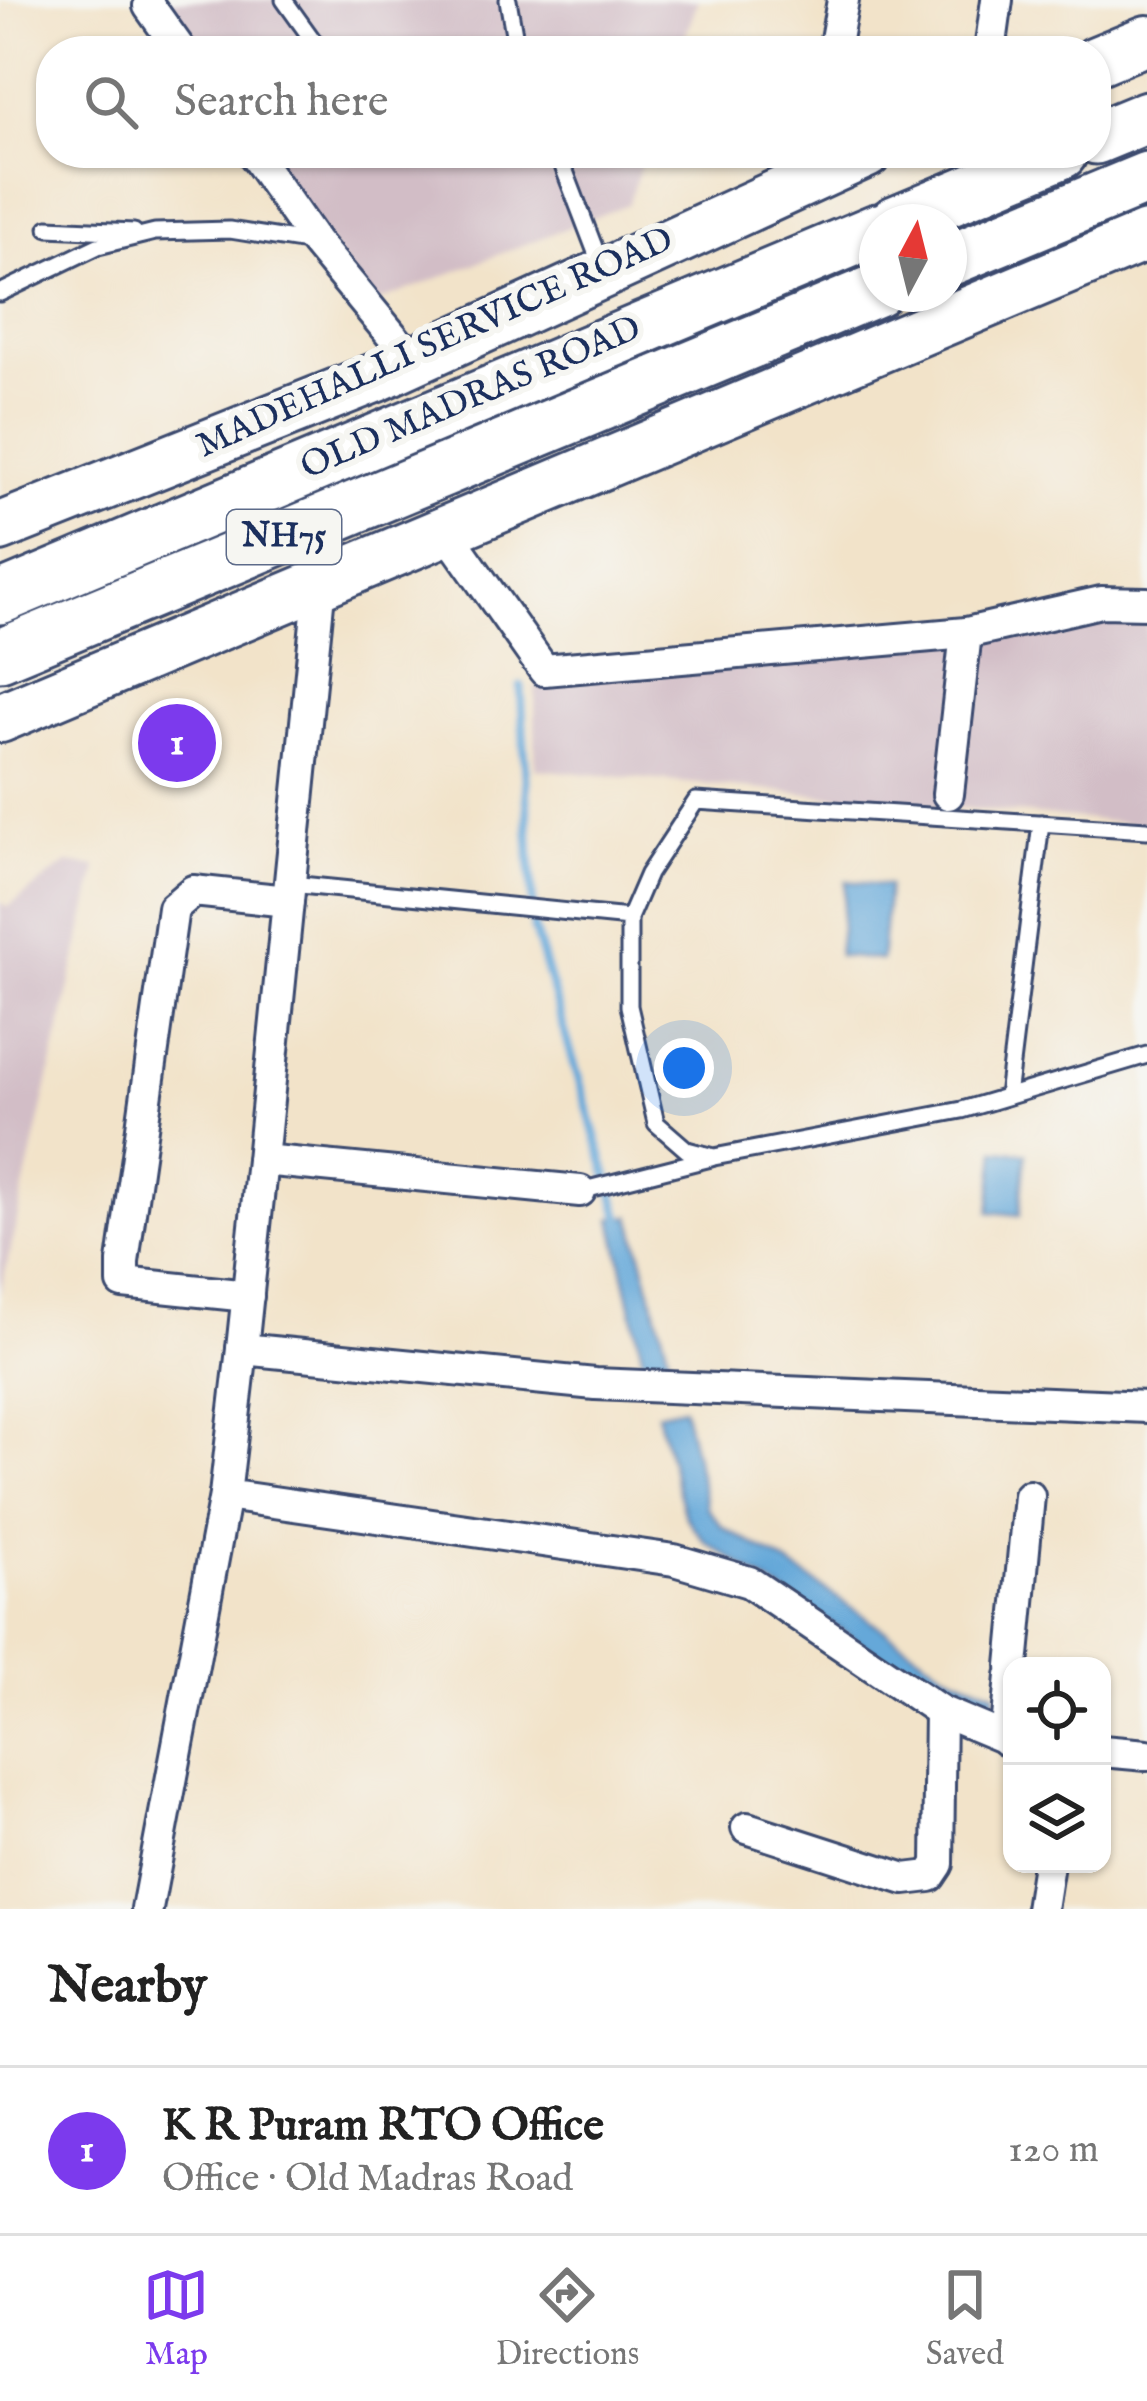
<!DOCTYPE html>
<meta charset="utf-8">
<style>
body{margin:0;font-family:"IM FELL English",serif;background:#f6f6f6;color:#222}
.controls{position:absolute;right:36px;bottom:36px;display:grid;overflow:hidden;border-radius:24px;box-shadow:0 3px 9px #0004}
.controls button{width:108px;height:108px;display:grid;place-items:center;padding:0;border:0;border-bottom:3px solid #e0e0e0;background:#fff;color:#222;font:60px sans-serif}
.compass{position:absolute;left:859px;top:204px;width:108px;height:108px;border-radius:50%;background:#fff;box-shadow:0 3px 9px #0004;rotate:7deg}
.you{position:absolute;left:684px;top:1068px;width:42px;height:42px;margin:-30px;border:9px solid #fff;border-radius:50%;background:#1a73e8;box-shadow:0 0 0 18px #1a73e833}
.badge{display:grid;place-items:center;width:78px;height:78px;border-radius:50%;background:#7c3aed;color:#fff;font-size:39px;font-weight:700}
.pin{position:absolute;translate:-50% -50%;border:6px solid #fff;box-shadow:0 3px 12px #0006}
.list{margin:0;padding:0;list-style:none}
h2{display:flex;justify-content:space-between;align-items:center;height:156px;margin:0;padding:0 48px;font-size:51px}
h2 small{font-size:39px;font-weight:400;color:#767676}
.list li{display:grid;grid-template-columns:78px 1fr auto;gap:36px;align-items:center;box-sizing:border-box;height:168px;padding:0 48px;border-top:3px solid #e0e0e0}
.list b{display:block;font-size:45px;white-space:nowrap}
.list p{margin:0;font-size:39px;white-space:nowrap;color:#767676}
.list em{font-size:39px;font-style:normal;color:#767676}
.icon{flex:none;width:66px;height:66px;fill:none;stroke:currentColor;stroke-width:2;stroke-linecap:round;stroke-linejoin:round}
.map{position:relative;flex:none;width:1147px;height:1909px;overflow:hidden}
.search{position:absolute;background:#fff;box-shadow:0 3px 9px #0004;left:36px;right:36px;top:36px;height:132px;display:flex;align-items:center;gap:30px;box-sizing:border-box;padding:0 42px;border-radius:48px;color:#767676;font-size:45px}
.sheet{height:324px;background:#fff}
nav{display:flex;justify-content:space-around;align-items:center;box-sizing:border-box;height:168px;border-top:3px solid #e0e0e0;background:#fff;font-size:33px;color:#767676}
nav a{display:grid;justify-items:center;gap:6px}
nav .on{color:#7c3aed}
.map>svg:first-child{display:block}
.industrial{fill:#d2bdc6}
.water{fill:#65a8d9;stroke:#406c9c;stroke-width:3}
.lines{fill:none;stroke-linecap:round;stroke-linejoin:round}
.stream{stroke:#65a8d9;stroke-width:9}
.service-casing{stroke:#3b4a6e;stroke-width:21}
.minor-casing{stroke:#3b4a6e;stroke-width:36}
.primary-casing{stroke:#3b4a6e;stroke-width:54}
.trunk-casing{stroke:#3b4a6e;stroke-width:57}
.service{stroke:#fff;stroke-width:15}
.minor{stroke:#fff;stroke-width:30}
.primary{stroke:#fff;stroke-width:48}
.trunk{stroke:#fff;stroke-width:51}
.labels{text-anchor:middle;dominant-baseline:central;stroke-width:12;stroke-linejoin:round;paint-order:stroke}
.shield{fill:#f6f6f2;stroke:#5d6b8a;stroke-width:3}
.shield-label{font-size:33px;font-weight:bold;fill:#1b2f5e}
.street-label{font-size:36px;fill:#1b2f5e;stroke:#f6f6f2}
</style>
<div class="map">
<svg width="1147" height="1909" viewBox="0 0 1147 1909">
<rect width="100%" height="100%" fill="#f6f6f2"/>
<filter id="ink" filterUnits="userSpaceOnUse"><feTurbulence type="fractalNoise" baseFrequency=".00833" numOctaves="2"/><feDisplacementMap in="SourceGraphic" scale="24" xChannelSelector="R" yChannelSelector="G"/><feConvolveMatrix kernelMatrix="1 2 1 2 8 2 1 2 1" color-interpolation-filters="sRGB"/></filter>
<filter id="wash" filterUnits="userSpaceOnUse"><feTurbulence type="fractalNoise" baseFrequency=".004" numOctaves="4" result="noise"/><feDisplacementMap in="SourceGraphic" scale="48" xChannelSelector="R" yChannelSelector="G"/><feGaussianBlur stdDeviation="2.7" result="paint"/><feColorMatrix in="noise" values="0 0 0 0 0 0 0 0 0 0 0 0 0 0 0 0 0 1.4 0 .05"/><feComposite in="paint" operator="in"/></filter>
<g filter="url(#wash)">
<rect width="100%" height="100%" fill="#f2e3c9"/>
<g class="industrial">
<path d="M158 0H698L680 51H194Z"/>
<path d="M265 153H645L628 204 372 304Z"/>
<path d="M1128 613 1147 615V825L535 769V686Z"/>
<path d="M67 863 97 867 0 1295V902L8 907Z"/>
</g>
<g class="water">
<path d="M846 881 888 886 881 960 838 956Z"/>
<path d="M996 1150 1026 1153 1020 1215 990 1212Z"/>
<path d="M631 1216 674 1376 647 1377 612 1219Z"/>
<path d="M683 1407 707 1508 722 1527 785 1562 945 1672 995 1692 989 1715 954 1703 706 1542 685 1516 657 1413Z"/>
</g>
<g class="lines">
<path class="stream" d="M521 686 534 929 624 1230"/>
</g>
</g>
<g filter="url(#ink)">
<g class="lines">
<defs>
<g id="service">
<path d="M284 0 317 46 328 51"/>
<path d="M508 0 517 51"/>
<path d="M558 153 602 268"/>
<path d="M48 228 134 232"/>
<path d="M0 293 98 246 155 232 230 230 313 243"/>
<path d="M291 884 629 918V1006L656 1123 687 1150 714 1157 962 1110 1147 1055"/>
<path d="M629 918 648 874 696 801 1147 830"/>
<path d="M1007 1096 1041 823"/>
<path d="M580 1191 711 1158"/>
</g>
<g id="minor">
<path d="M149 6 181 51"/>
<path d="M834 51 843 0"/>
<path d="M990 51 997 0"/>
<path d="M253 153 315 242 412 360"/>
<path d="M446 531 544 670 966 633 1101 602 1147 603"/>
<path d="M320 583 262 1160 580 1191"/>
<path d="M948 794 966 633"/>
<path d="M262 1160 242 1349 595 1384 1147 1407"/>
<path d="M248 1296 123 1283V1262L173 908 193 891 288 901"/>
<path d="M242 1349 225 1495 674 1560 749 1582 940 1711 1012 1741"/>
<path d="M1013 1666 1029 1496"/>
<path d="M1006 1740 1012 1676"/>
<path d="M1102 1751 1147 1755"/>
<path d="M747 1828 905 1879 930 1876 938 1864 940 1711"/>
<path d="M147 1909 225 1495"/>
<path d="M1041 1909 1048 1864"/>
</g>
<g id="primary">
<path d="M1096 61 1147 40"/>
<path d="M0 527 377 377 867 153"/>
<path d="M0 718 1147 236"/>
</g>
<g id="trunk">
<path d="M1096 138 1147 117"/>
<path d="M895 222 1061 153"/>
<path d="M949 260 1147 178"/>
<path d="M0 598 877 230"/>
<path d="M0 655 877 290"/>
</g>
</defs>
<use href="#service" class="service-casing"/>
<use href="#minor" class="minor-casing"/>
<use href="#primary" class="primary-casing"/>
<use href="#trunk" class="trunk-casing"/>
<use href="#service" class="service"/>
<use href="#minor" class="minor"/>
<use href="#primary" class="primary"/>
<use href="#trunk" class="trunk"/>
</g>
</g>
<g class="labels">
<rect class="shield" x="227" y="510" width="114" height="54" rx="9"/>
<g class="shield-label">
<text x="284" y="537">NH75</text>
</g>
<g class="street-label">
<text transform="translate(435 343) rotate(-24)">MADEHALLI SERVICE ROAD</text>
<text transform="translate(471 398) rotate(-23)">OLD MADRAS ROAD</text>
</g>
</g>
</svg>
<div class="controls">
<button><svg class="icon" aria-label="locate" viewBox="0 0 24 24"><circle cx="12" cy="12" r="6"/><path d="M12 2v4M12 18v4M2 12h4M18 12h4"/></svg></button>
<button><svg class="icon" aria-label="layers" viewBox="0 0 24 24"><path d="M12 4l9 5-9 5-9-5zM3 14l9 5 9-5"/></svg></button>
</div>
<svg class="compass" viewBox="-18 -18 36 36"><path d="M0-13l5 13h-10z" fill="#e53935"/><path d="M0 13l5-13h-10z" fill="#767676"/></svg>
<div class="you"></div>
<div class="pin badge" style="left:177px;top:743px">1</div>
<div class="search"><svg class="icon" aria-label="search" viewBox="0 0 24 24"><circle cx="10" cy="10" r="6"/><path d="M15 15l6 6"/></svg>Search here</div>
</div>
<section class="sheet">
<h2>Nearby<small></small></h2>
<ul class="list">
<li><span class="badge">1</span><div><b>K R Puram RTO Office</b><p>Office · Old Madras Road</p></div><em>120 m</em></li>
</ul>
</section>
<nav>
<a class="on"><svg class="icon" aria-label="map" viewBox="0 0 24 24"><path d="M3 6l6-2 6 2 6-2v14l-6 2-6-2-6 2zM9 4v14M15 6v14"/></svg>Map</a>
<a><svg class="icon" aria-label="directions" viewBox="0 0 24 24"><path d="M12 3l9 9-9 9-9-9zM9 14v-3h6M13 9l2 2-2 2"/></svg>Directions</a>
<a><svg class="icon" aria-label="saved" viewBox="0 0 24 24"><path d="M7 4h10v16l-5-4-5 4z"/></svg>Saved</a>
</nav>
